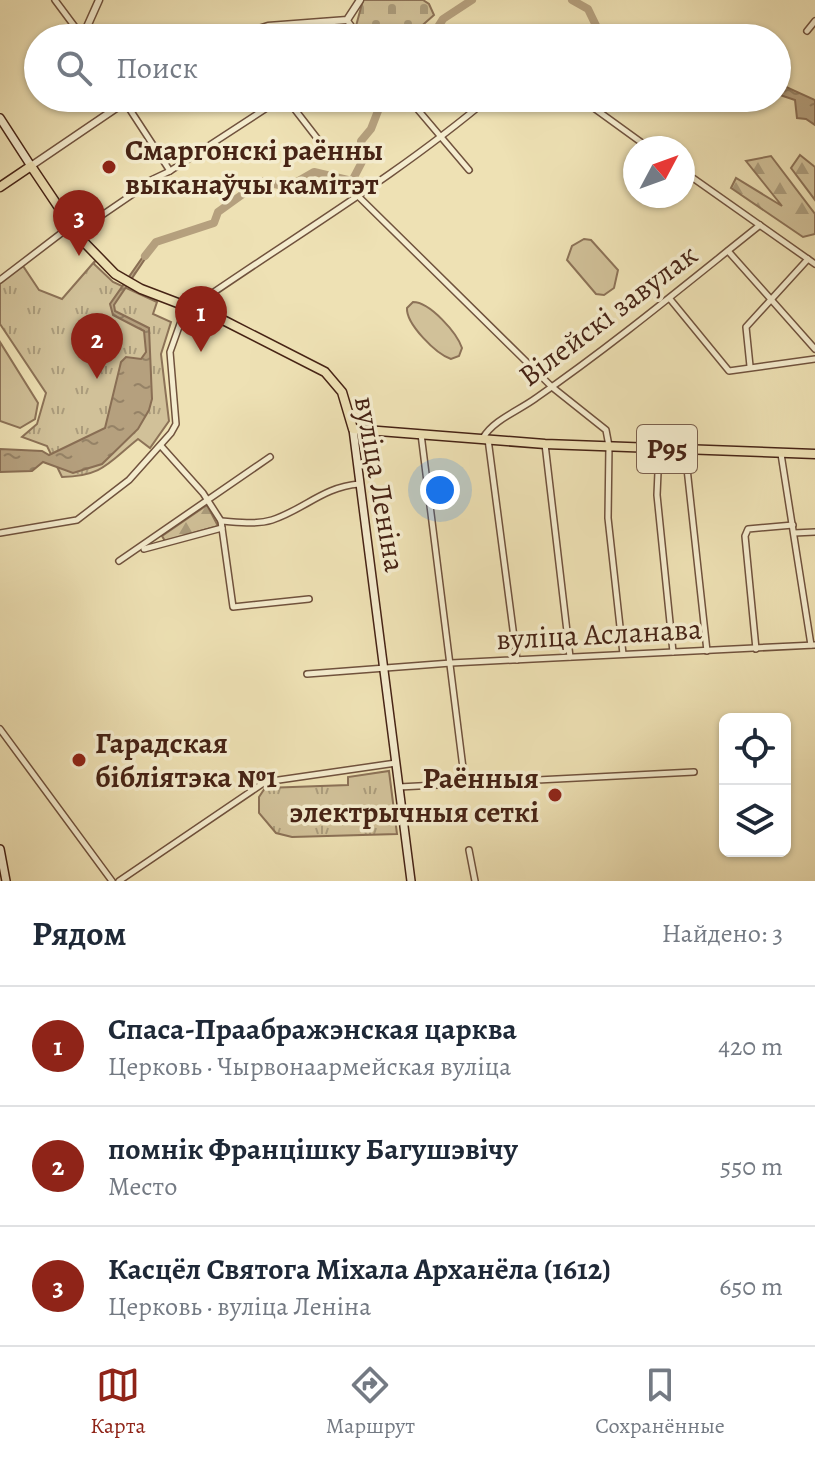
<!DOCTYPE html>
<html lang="ru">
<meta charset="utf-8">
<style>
body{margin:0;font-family:Alegreya,serif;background:#f6f6f7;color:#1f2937}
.controls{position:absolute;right:24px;bottom:24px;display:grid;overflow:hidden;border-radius:12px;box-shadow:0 2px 6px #0004}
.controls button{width:72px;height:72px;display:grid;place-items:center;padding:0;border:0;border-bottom:2px solid #e0e1e3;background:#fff;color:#1f2937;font:40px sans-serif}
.compass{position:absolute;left:623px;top:136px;width:72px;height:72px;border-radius:50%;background:#fff;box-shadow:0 2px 6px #0004;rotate:49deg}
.you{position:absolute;left:440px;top:490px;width:28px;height:28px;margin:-20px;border:6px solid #fff;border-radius:50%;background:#1a73e8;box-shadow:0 0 0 12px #1a73e833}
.badge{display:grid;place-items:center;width:52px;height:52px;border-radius:50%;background:#8f2418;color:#fff;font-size:26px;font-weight:700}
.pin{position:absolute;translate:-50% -66px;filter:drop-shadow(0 2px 4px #0008)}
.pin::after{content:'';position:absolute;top:42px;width:28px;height:24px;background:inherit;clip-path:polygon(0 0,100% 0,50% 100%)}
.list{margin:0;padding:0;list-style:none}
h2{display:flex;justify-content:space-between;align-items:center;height:104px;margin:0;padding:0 32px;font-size:34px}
h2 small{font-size:26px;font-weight:400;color:#747a83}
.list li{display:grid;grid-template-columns:52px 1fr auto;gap:24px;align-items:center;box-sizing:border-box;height:120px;padding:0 32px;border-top:2px solid #e0e1e3}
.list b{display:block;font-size:30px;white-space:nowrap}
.list p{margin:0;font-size:26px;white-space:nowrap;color:#747a83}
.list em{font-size:26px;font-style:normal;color:#747a83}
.icon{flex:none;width:44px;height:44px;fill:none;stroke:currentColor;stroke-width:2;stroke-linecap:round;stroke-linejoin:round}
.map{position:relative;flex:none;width:815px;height:881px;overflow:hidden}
.search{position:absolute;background:#fff;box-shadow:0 2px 6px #0004;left:24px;right:24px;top:24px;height:88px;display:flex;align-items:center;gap:20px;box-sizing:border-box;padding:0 28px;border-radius:44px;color:#747a83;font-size:30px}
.sheet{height:464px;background:#fff}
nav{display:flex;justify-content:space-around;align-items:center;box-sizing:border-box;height:112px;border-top:2px solid #e0e1e3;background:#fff;font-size:22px;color:#747a83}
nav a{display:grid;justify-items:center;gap:4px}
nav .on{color:#8f2418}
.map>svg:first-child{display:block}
.forest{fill:url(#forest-firs);stroke:#8c7257;stroke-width:2}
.cemetery{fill:url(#cemetery-stones);stroke:#8c7257;stroke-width:2}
.park{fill:url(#park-tufts);stroke:#8c7257;stroke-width:2}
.pitch{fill:#d1c199;stroke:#8c7257;stroke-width:2}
.water{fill:url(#water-ripples);stroke:#896e54;stroke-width:2}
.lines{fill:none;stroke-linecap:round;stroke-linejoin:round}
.river{stroke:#b5a07e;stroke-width:8}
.minor-casing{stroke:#70523d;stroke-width:8}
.tertiary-casing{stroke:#70523d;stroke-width:9}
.secondary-casing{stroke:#462315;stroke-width:10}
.primary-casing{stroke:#462315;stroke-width:11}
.minor{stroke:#f4ecce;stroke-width:5}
.tertiary{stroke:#f4ecce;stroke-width:6}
.secondary{stroke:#f4ecce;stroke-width:7}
.primary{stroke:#eee1b4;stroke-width:8}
.poi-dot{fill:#8f2418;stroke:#f4ecce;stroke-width:3}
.labels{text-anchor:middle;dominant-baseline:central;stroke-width:7;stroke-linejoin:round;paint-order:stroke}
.shield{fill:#f4ecce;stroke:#7a5f4c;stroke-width:2}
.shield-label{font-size:28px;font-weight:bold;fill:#462315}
.poi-label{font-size:30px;font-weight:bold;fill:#462315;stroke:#f4ecce;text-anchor:start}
.street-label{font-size:30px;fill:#462315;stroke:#f4ecce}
</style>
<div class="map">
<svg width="815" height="881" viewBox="0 0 815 881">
<defs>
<pattern id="forest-firs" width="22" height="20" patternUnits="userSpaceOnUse" patternTransform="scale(2)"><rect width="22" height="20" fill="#d1c199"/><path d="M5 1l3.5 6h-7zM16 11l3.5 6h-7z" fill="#ab9c7c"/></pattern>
<pattern id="cemetery-stones" width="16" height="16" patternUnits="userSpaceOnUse" patternTransform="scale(2)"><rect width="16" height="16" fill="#d1c199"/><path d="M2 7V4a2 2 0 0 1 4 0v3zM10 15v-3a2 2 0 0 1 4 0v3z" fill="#ab9c7c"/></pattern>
<pattern id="park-tufts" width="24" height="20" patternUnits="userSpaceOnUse" patternTransform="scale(2)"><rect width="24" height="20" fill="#d1c199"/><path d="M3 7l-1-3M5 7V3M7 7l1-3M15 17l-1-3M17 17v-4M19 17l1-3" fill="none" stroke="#ab9c7c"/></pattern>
<pattern id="water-ripples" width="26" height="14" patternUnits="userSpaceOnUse" patternTransform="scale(2)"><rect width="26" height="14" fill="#b5a07e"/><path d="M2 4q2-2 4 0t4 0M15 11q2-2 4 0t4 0" fill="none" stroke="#958266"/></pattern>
</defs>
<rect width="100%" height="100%" fill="#eee1b4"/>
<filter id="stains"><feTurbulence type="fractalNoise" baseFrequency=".0025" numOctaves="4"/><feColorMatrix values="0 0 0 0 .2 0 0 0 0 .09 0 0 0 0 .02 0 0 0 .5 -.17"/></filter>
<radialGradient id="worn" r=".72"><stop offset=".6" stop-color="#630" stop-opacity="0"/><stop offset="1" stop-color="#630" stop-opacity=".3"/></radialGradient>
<g class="forest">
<path d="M800 155 815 167V200L791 168Z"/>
<path d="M771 156 815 214V234L803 237 731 188 736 178 782 206 746 161Z"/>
<path d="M207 505 218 526 165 541 162 536Z"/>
</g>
<path class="cemetery" d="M363 0H423L429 4 434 15 408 38H365L356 26Z"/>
<g class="park">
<path d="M95 261 94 264 113 282 157 302 153 314 171 322 161 354 169 421 150 448 138 439C108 463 103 476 62 477L47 446 22 437 37 424 46 393 0 324V282L23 266 39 290 62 299Z"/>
<path d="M389 771 397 834 292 837 276 833 259 813V797L265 788 348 785V777Z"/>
</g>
<g class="pitch">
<path d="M584 239 591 240 618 270 614 288 604 295 596 294 567 260 572 246Z"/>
<path d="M413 302C430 302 457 333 462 348L459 356 451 359C436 354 406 324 407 308Z"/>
<path d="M0 342 38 403 35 419 20 428 0 421Z"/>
</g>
<g class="water">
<path d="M777 76 786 87 815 100V125L806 119 797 118 795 100 777 94Z"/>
<path d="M149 248V253L114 305 115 311 149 328 152 399 149 410 138 429 102 464 73 473 43 462 32 471 0 472V449L42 451 49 455 105 428 121 362 126 357 141 359 146 352 144 331 113 315 110 304Z"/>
</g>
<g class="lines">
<g class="river">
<path d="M572 0 588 9 602 38"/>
<path d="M431 38 443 19 472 0"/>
<path d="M145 256 156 242 214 223 218 212 261 181 288 187 314 172 352 181 364 158 361 141 371 129 383 98"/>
</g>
<defs>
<g id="minor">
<path d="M55 0 81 35"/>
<path d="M347 20 360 38"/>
<path d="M807 31 815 21"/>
<path d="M286 98 320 142"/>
<path d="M408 98 469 170"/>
<path d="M580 98 649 148"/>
<path d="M125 102 170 171"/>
<path d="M683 171 815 264"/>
<path d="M358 196 552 387 606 430 609 446 608 518 623 654"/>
<path d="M728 251 815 349"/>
<path d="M0 280 68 228 92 222 133 194 134 188 170 171 282 98"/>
<path d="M670 299 729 371 815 359"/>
<path d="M196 309 201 301C298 234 399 174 489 98"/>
<path d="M750 366 746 327 808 259"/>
<path d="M421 434 465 784"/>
<path d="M483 438C493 420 520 410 536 398 614 344 686 284 760 225"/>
<path d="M488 439 517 660"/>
<path d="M545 444 570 657"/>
<path d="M161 446 203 493 221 521 233 607 309 599"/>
<path d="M659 449 657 495 673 652"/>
<path d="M685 450 707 651"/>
<path d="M781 454 811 645"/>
<path d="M221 521C237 522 256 525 272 520 305 509 323 487 359 484"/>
<path d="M0 533 77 520 129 480 171 433 176 424 170 352 186 307"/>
<path d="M794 533 815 532"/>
<path d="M144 549 222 528"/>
<path d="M119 561 270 457"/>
<path d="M756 649 745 536 748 529 793 525"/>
<path d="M307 674 451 663 815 645"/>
<path d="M0 729 112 881"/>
<path d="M399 787 694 772"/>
<path d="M469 850 475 881"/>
<path d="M119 881 265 782 396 763"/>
</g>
<g id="tertiary">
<path d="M82 38 99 0"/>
<path d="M231 38 268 26 347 20 360 0"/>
<path d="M31 166 131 98"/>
</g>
<g id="secondary">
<path d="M0 118 31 166"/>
<path d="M353 429 411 881"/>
<path d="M0 849 6 881"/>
</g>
<path id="primary" d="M0 187 31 166 78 236 115 274 141 289 225 321 325 372 342 392 353 429 545 444 815 454"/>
</defs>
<use href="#minor" class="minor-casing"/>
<use href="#tertiary" class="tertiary-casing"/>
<use href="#secondary" class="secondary-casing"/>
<use href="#primary" class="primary-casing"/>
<use href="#minor" class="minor"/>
<use href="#tertiary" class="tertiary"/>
<use href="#secondary" class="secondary"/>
<use href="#primary" class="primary"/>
</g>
<g class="poi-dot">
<circle cx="109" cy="167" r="8"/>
<circle cx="79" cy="760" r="8"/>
<circle cx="555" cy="795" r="8"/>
</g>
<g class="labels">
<rect class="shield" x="637" y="425" width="60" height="48" rx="6"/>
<g class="shield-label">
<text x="667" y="449">Р95</text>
</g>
<g class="poi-label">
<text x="125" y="150">Смаргонскі раённы<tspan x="125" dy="34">выканаўчы камітэт</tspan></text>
<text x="95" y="743">Гарадская<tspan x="95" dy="34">бібліятэка №1</tspan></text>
<text x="539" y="778" text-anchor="end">Раённыя<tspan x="539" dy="34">электрычныя сеткі</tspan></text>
</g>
<g class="street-label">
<text transform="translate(608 315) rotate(-37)">Вілейскі завулак</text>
<text transform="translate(380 484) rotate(80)">вуліца Леніна</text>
<text transform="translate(599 634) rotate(-3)">вуліца Асланава</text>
</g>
</g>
<rect width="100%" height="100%" filter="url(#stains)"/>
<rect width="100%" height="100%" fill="url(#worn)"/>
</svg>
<div class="controls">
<button><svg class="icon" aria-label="locate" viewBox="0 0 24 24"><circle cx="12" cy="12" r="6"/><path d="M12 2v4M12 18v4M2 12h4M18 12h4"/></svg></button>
<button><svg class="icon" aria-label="layers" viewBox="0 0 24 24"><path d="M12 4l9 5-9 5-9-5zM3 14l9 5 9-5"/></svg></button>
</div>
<svg class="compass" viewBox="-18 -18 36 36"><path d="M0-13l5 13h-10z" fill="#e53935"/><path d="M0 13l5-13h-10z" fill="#747a83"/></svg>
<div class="you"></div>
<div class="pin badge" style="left:201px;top:352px">1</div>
<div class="pin badge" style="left:97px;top:379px">2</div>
<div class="pin badge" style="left:79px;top:256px">3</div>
<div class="search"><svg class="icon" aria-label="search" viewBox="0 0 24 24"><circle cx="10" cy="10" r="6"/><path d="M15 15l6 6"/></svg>Поиск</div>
</div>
<section class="sheet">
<h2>Рядом<small>Найдено: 3</small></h2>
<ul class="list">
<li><span class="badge">1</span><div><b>Спаса-Праабражэнская царква</b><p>Церковь · Чырвонаармейская вуліца</p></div><em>420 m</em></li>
<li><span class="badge">2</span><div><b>помнік Францішку Багушэвічу</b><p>Место</p></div><em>550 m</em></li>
<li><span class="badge">3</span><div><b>Касцёл Святога Міхала Арханёла (1612)</b><p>Церковь · вуліца Леніна</p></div><em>650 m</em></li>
</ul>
</section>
<nav>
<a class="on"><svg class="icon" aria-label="map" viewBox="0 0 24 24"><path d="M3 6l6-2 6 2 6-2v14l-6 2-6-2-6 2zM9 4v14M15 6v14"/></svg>Карта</a>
<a><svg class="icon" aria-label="directions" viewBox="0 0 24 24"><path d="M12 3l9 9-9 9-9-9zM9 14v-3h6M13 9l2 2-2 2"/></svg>Маршрут</a>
<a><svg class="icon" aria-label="saved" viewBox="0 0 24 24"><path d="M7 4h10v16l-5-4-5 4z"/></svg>Сохранённые</a>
</nav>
